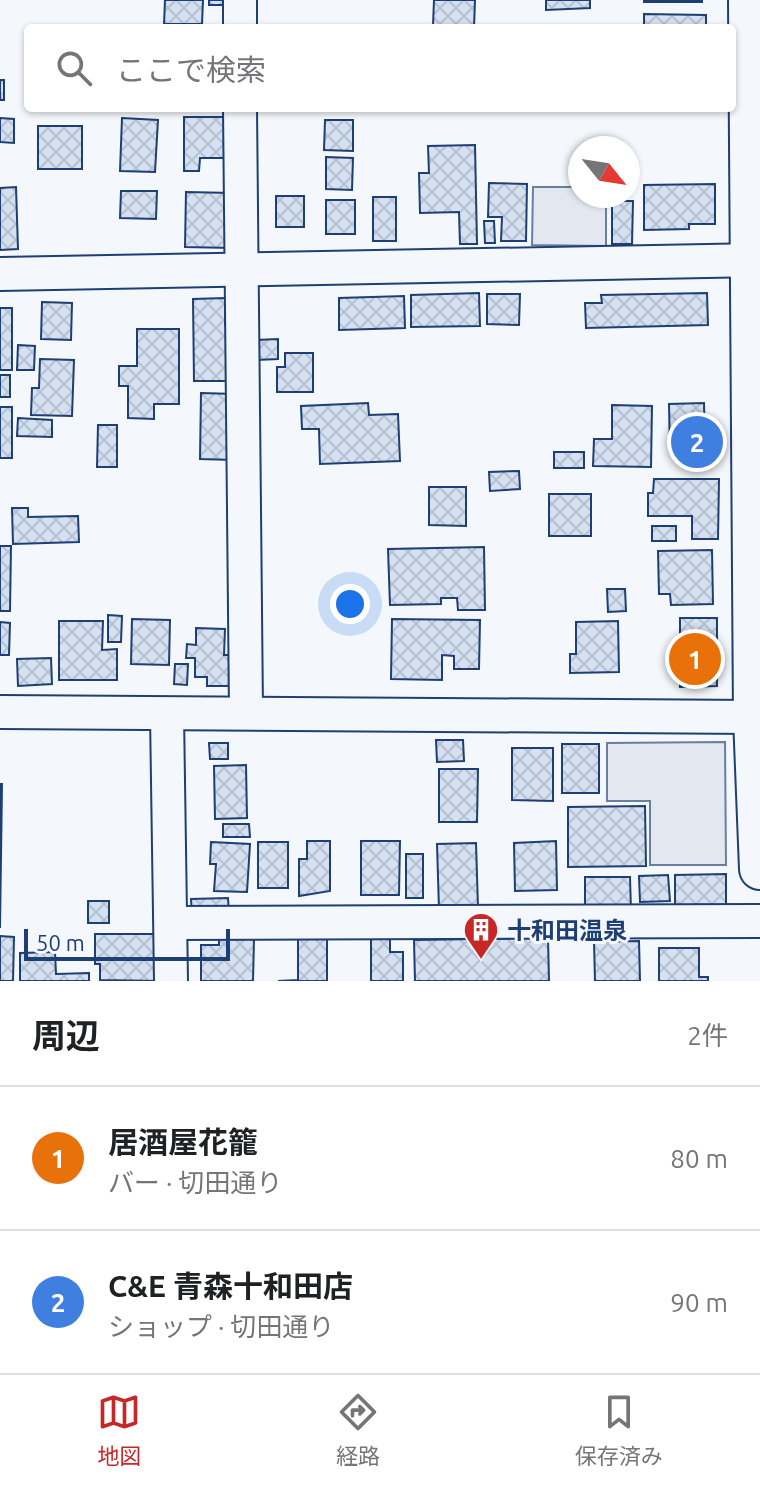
<!DOCTYPE html>
<html lang="ja">
<meta charset="utf-8">
<style>
body{margin:0;font-family:Ubuntu,"Noto Sans JP",sans-serif;background:#f2f2f2;color:#202124}
.compass{position:absolute;left:568px;top:136px;width:72px;height:72px;border-radius:50%;background:#fff;box-shadow:0 2px 6px #0004;rotate:120deg}
.scale{position:absolute;left:24px;bottom:20px;width:206px;box-sizing:border-box;padding-left:8px;border:4px solid #1d3f73;border-top:0;font-size:22px;line-height:28px;white-space:nowrap;color:#1d3f73;-webkit-text-stroke:6px #f4f7fb;paint-order:stroke}
.you{position:absolute;left:350px;top:604px;width:28px;height:28px;margin:-20px;border:6px solid #fff;border-radius:50%;background:#1a73e8;box-shadow:0 0 0 12px #1a73e833}
.badge{display:grid;place-items:center;width:52px;height:52px;border-radius:50%;background:#c62828;color:#fff;font-size:26px;font-weight:700}
.pin{position:absolute;translate:-50% -50%;border:4px solid #fff;box-shadow:0 2px 8px #0006}
.list{margin:0;padding:0;list-style:none}
h2{display:flex;justify-content:space-between;align-items:center;height:104px;margin:0;padding:0 32px;font-size:34px}
h2 small{font-size:26px;font-weight:400;color:#757577}
.list li{display:grid;grid-template-columns:52px 1fr auto;gap:24px;align-items:center;box-sizing:border-box;height:144px;padding:0 32px;border-top:2px solid #e0e0e0}
.list b{display:block;font-size:30px;white-space:nowrap}
.list p{margin:0;font-size:26px;white-space:nowrap;color:#757577}
.list em{font-size:26px;font-style:normal;color:#757577}
.icon{flex:none;width:44px;height:44px;fill:none;stroke:currentColor;stroke-width:2;stroke-linecap:round;stroke-linejoin:round}
.map{position:relative;flex:none;width:760px;height:981px;overflow:hidden}
.search{position:absolute;background:#fff;box-shadow:0 2px 6px #0004;left:24px;right:24px;top:24px;height:88px;display:flex;align-items:center;gap:20px;box-sizing:border-box;padding:0 28px;border-radius:8px;color:#757577;font-size:30px}
.sheet{height:392px;background:#fff}
nav{display:flex;justify-content:space-around;align-items:center;box-sizing:border-box;height:112px;border-top:2px solid #e0e0e0;background:#fff;font-size:22px;color:#757577}
nav a{display:grid;justify-items:center;gap:4px}
nav .on{color:#c62828}
.map>svg:first-child{display:block}
.parking{fill:#e3e8f0;stroke:#687fa3;stroke-width:2}
.building{fill:url(#building-cross-hatch);stroke:#1d3f73;stroke-width:2}
.lines{fill:none;stroke-linecap:round;stroke-linejoin:round}
.minor-casing{stroke:#1d3f73;stroke-width:36}
.major-casing{stroke:#1d3f73;stroke-width:44}
.minor{stroke:#f4f7fb;stroke-width:32}
.major{stroke:#f4f7fb;stroke-width:40}
.labels{text-anchor:middle;dominant-baseline:central;stroke-width:6;stroke-linejoin:round;paint-order:stroke}
.poi-label{font-size:24px;font-weight:bold;fill:#1d3f73;stroke:#f4f7fb;text-anchor:start}
</style>
<div class="map">
<svg width="760" height="981" viewBox="0 0 760 981">
<defs>
<pattern id="building-cross-hatch" width="8" height="8" patternUnits="userSpaceOnUse" patternTransform="scale(2)"><rect width="8" height="8" fill="#d5e0f0"/><path d="M0 0l8 8M0 8l8-8" fill="none" stroke="#b6c1d1"/></pattern>
</defs>
<rect width="100%" height="100%" fill="#f4f7fb"/>
<g class="parking">
<path d="M533 187H580V196H606V246L532 245Z"/>
<path d="M725 742 726 865H650V801H607V743Z"/>
</g>
<g class="building">
<path d="M165 0H203L202 24H164Z"/>
<rect x="209" y="0" width="23" height="5"/>
<path d="M434 0H475L474 28 433 26Z"/>
<path d="M546 0H590V8L546 10Z"/>
<rect x="644" y="0" width="58" height="2"/>
<path d="M644 14 706 15V28H644Z"/>
<rect x="0" y="80" width="4" height="20"/>
<path d="M184 117H234L225 142 224 158H200L199 171H184Z"/>
<path d="M0 118 14 119V143L0 142Z"/>
<path d="M122 118 158 120 155 172 120 171Z"/>
<path d="M325 120H353V151L324 150Z"/>
<rect x="38" y="126" width="44" height="43"/>
<path d="M475 145 477 244H460L459 212 420 213 419 173H429L428 146Z"/>
<path d="M326 157 353 158 352 190 326 189Z"/>
<path d="M489 183 527 184 526 241H501L502 217H488Z"/>
<path d="M715 184V224H689V229L644 230V185Z"/>
<path d="M16 187 18 249 0 250V188Z"/>
<path d="M121 191H157L156 219 120 218Z"/>
<path d="M186 192 233 193 232 248 185 247Z"/>
<rect x="276" y="196" width="28" height="31"/>
<rect x="373" y="197" width="23" height="44"/>
<rect x="326" y="200" width="29" height="34"/>
<path d="M612 201H633L632 244H612Z"/>
<path d="M484 221H494L495 243H485Z"/>
<path d="M479 293 480 326 411 327V295Z"/>
<path d="M707 293 708 325 586 328 585 303H602L601 295Z"/>
<path d="M487 294H520L519 325 487 324Z"/>
<path d="M404 296 405 328 339 330V298Z"/>
<path d="M225 298V325H236L237 381H194L193 299Z"/>
<path d="M42 302 72 303 71 340 41 339Z"/>
<rect x="0" y="308" width="12" height="62"/>
<path d="M137 329H179V404H154V419L128 418V386H119V366H137Z"/>
<path d="M278 339V359L257 360 256 340Z"/>
<path d="M18 345 35 346 34 370H17Z"/>
<path d="M285 353H313V392H277V367H285Z"/>
<path d="M40 359 74 360 72 416 31 415 32 388H39Z"/>
<rect x="0" y="375" width="10" height="22"/>
<path d="M201 393 235 394 234 460 200 459Z"/>
<path d="M368 403 369 415 398 414 400 461 320 464 319 429H302L301 406Z"/>
<path d="M704 403 705 452 670 453 669 404Z"/>
<path d="M612 405 652 406 651 467 593 466 594 439H612Z"/>
<rect x="0" y="407" width="12" height="51"/>
<path d="M18 418 52 420V437L17 436Z"/>
<path d="M98 425H117V467H97Z"/>
<rect x="554" y="452" width="30" height="16"/>
<path d="M519 471 520 489 490 491 489 472Z"/>
<path d="M654 479H719L718 539H692V516H648V493H653Z"/>
<path d="M429 487H466V526L429 525Z"/>
<rect x="549" y="494" width="42" height="42"/>
<path d="M12 508H28V517L78 516 79 542 13 544Z"/>
<rect x="652" y="526" width="24" height="15"/>
<path d="M0 546H11L10 611H0Z"/>
<path d="M484 547 485 610H458L457 598H441V604L390 605 388 549Z"/>
<path d="M712 550 713 604 671 605 670 594H659L658 551Z"/>
<path d="M607 589H625L626 611 608 612Z"/>
<path d="M108 615 122 616 121 642H108Z"/>
<path d="M680 618H717V686L680 687Z"/>
<path d="M132 619 170 620 169 665 131 664Z"/>
<path d="M392 619 480 620 479 669H454V656L442 655V680L391 679Z"/>
<path d="M59 621H103L102 650 117 649V680H59Z"/>
<path d="M618 621 619 672 570 673V654H576V622Z"/>
<path d="M0 622 10 623 9 655H0Z"/>
<path d="M196 628 225 629 224 655H231V686H207V677H195V658H186L187 644 196 645Z"/>
<path d="M51 658 52 684 18 686 17 659Z"/>
<path d="M175 664H188L187 685 174 684Z"/>
<path d="M436 740H463L464 761 437 762Z"/>
<path d="M209 743H228V759H210Z"/>
<rect x="562" y="744" width="37" height="49"/>
<path d="M512 748H553V801L512 800Z"/>
<path d="M246 765 247 818 215 819 214 766Z"/>
<path d="M439 769H478L477 822H439Z"/>
<path d="M0 784H2L0 928Z"/>
<path d="M645 806 646 866 568 867V807Z"/>
<path d="M223 824H249L250 837H223Z"/>
<path d="M307 841H330V891L299 896V859H307Z"/>
<path d="M361 841H400L399 895H361Z"/>
<path d="M556 841 557 890 515 891 514 843Z"/>
<path d="M211 842 250 844 247 892 214 891 216 864H210Z"/>
<rect x="258" y="842" width="30" height="46"/>
<path d="M476 843 478 908 439 910 437 844Z"/>
<rect x="406" y="854" width="17" height="44"/>
<path d="M726 874V911L675 912V875Z"/>
<path d="M668 875 670 901 640 902 639 876Z"/>
<path d="M585 877H630L631 911H585Z"/>
<path d="M228 898 229 913 192 914 191 899Z"/>
<rect x="88" y="901" width="21" height="22"/>
<path d="M371 933H390V952H403V981H371Z"/>
<path d="M95 934H160V981L100 980V964H95Z"/>
<path d="M0 936 14 937 13 981H0Z"/>
<path d="M298 936H327V981H278L298 980Z"/>
<path d="M219 938 254 939 253 981H201V945H219Z"/>
<path d="M548 938 549 981H415L414 940Z"/>
<path d="M639 941 640 981H595L594 942Z"/>
<path d="M659 948H699V977H708V981H659Z"/>
<path d="M55 952 56 974 89 973V981H20V953Z"/>
</g>
<g class="lines">
<defs>
<g id="minor">
<path d="M240 0V28"/>
<path d="M240 108 246 711"/>
<path d="M0 274 760 260"/>
<path d="M0 712 754 717"/>
<path d="M167 714 171 981"/>
<path d="M171 923 760 921"/>
</g>
<path id="major" d="M749 0 754 717 760 869"/>
</defs>
<use href="#minor" class="minor-casing"/>
<use href="#major" class="major-casing"/>
<use href="#minor" class="minor"/>
<use href="#major" class="major"/>
</g>
<defs>
<symbol id="building-pin" viewBox="-11 -11 22 30"><path d="M0 17L-7.5 6A9.5 9.5 0 1 1 7.5 6Z" fill="#c62828" stroke="#f4f7fb"/><path d="M-4-6H4V6H1V3H-1V6H-4ZM-2.5-4.3h1.7v1.8h-1.7ZM.8-4.3h1.7v1.8H.8ZM-2.5-1h1.7V.8h-1.7ZM.8-1h1.7V.8H.8Z" fill="#fff"/></symbol>
</defs>
<g fill-rule="evenodd">
<use href="#building-pin" x="461" y="910" width="40" height="54"/>
</g>
<g class="labels">
<g class="poi-label">
<text x="507" y="930">十和田温泉</text>
</g>
</g>
</svg>
<svg class="compass" viewBox="-18 -18 36 36"><path d="M0-13l5 13h-10z" fill="#e53935"/><path d="M0 13l5-13h-10z" fill="#757577"/></svg>
<div class="scale">50 m</div>
<div class="you"></div>
<div class="pin badge" style="left:695px;top:659px;background:#e8710a">1</div>
<div class="pin badge" style="left:697px;top:442px;background:#3f7fe0">2</div>
<div class="search"><svg class="icon" aria-label="search" viewBox="0 0 24 24"><circle cx="10" cy="10" r="6"/><path d="M15 15l6 6"/></svg>ここで検索</div>
</div>
<section class="sheet">
<h2>周辺<small>2件</small></h2>
<ul class="list">
<li><span class="badge" style="background:#e8710a">1</span><div><b>居酒屋花籠</b><p>バー · 切田通り</p></div><em>80 m</em></li>
<li><span class="badge" style="background:#3f7fe0">2</span><div><b>C&amp;E 青森十和田店</b><p>ショップ · 切田通り</p></div><em>90 m</em></li>
</ul>
</section>
<nav>
<a class="on"><svg class="icon" aria-label="map" viewBox="0 0 24 24"><path d="M3 6l6-2 6 2 6-2v14l-6 2-6-2-6 2zM9 4v14M15 6v14"/></svg>地図</a>
<a><svg class="icon" aria-label="directions" viewBox="0 0 24 24"><path d="M12 3l9 9-9 9-9-9zM9 14v-3h6M13 9l2 2-2 2"/></svg>経路</a>
<a><svg class="icon" aria-label="saved" viewBox="0 0 24 24"><path d="M7 4h10v16l-5-4-5 4z"/></svg>保存済み</a>
</nav>
